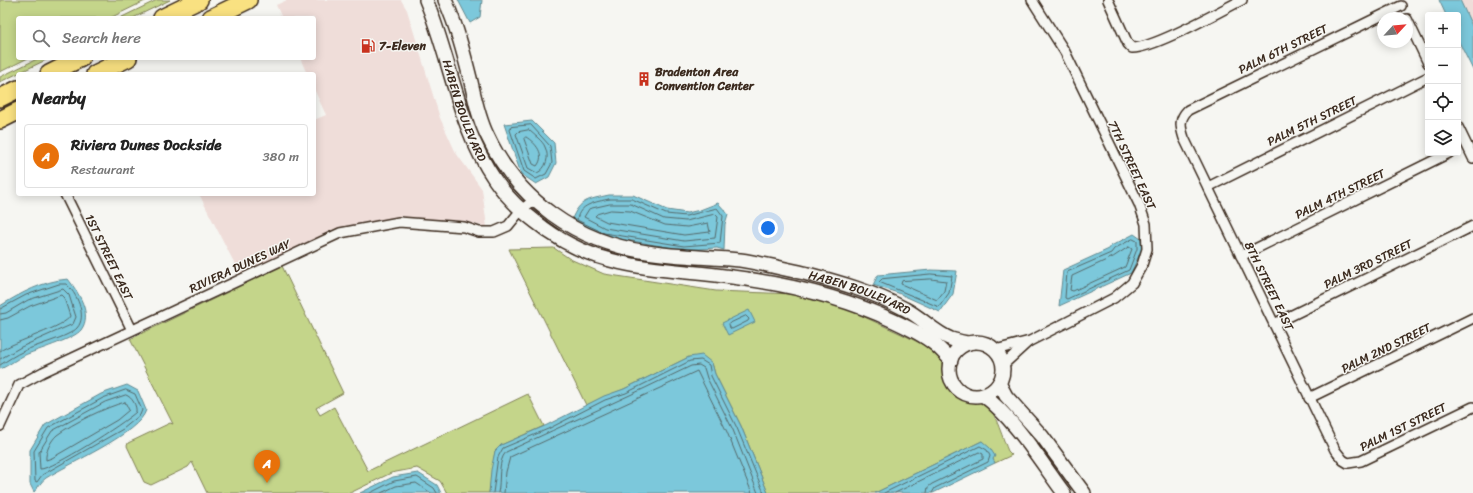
<!DOCTYPE html>
<meta charset="utf-8">
<style>
body{margin:0;font-family:Sriracha,sans-serif;background:#f2f2f2;color:#222}
.controls{position:absolute;right:12px;top:12px;display:grid;overflow:hidden;border-radius:4px;box-shadow:0 2px 10px #0003}
.controls button{width:36px;height:36px;display:grid;place-items:center;padding:0;border:0;border-bottom:1px solid #e0e0e0;background:#fff;color:#222;font:20px sans-serif}
.compass{position:absolute;left:1377px;top:12px;width:36px;height:36px;border-radius:50%;background:#fff;box-shadow:0 2px 10px #0003;rotate:64deg}
.you{position:absolute;left:768px;top:228px;width:14px;height:14px;margin:-10px;border:3px solid #fff;border-radius:50%;background:#1a73e8;box-shadow:0 0 0 6px #1a73e833}
.badge{display:grid;place-items:center;width:26px;height:26px;border-radius:50%;background:#c8321e;color:#fff;font-size:13px;font-weight:700}
.pin{position:absolute;translate:-50% -33px;filter:drop-shadow(0 1px 2px #0008)}
.pin::after{content:'';position:absolute;top:21px;width:14px;height:12px;background:inherit;clip-path:polygon(0 0,100% 0,50% 100%)}
.list{margin:0;padding:0;list-style:none}
h2{display:flex;justify-content:space-between;align-items:center;height:52px;margin:0;padding:0 16px;font-size:17px}
h2 small{font-size:13px;font-weight:400;color:#767676}
.list li{display:grid;grid-template-columns:26px 1fr auto;gap:12px;align-items:center;box-sizing:border-box;height:64px;margin:0 8px 8px;padding:0 8px;border:1px solid #e0e0e0;border-radius:4px}
.list b{display:block;font-size:15px;white-space:nowrap}
.list p{margin:0;font-size:13px;white-space:nowrap;color:#767676}
.list em{font-size:13px;font-style:normal;color:#767676}
.icon{flex:none;width:22px;height:22px;fill:none;stroke:currentColor;stroke-width:2;stroke-linecap:round;stroke-linejoin:round}
.map{position:relative;flex:none;width:1473px;height:493px;overflow:hidden}
.search{position:absolute;background:#fff;box-shadow:0 2px 10px #0003;left:16px;top:16px;width:300px;height:44px;display:flex;align-items:center;gap:10px;box-sizing:border-box;padding:0 14px;border-radius:4px;color:#767676;font-size:15px}
.panel{position:absolute;background:#fff;box-shadow:0 2px 10px #0003;left:16px;top:72px;width:300px;height:124px;border-radius:4px}
.map>svg:first-child{display:block}
.built{fill:#efddd9}
.green{fill:#c4d58a;stroke:#808054}
.water{fill:#7cc8db;stroke:#62898f}
.lines{fill:none;stroke-linecap:round;stroke-linejoin:round}
.shore{stroke:#55696a;stroke-width:1}
.street-casing{stroke:#3b2a1e;stroke-width:12}
.secondary-casing{stroke:#3b2a1e;stroke-width:16}
.highway-casing{stroke:#3b2a1e;stroke-width:20}
.street{stroke:#f6f6f2;stroke-width:9}
.secondary{stroke:#f6f6f2;stroke-width:13}
.highway{stroke:#f9e181;stroke-width:17}
.labels{text-anchor:middle;dominant-baseline:central;stroke-width:3;stroke-linejoin:round;paint-order:stroke}
.poi-label{font-size:12px;font-weight:bold;fill:#3b2a1e;stroke:#f6f6f2;text-anchor:start}
.street-label{font-size:12px;fill:#3b2a1e;stroke:#f6f6f2}
</style>
<div class="map">
<svg width="1473" height="493" viewBox="0 0 1473 493">
<rect width="100%" height="100%" fill="#f6f6f2"/>
<filter id="ink" filterUnits="userSpaceOnUse"><feTurbulence type="fractalNoise" baseFrequency=".025" numOctaves="2"/><feDisplacementMap in="SourceGraphic" scale="8" xChannelSelector="R" yChannelSelector="G"/><feConvolveMatrix kernelMatrix="1 2 1 2 8 2 1 2 1" color-interpolation-filters="sRGB"/></filter>
<g filter="url(#ink)">
<g class="built">
<path d="M287 0H401L407 10 440 118 456 153 482 189 487 227 465 222 400 217 340 228 240 274 199 194H314V120L326 115 314 89V74H307L300 58H314V18H282L276 5Z"/>
<path d="M1460 0H1473V28Z"/>
</g>
<g class="green">
<path d="M0 0H147L110 18H18V58H28L0 72Z"/>
<path d="M157 0H170L133 18H120Z"/>
<path d="M39 58H50L0 82V77Z"/>
<path d="M554 248 570 259 604 274 716 291 793 294 847 309 908 337 933 350 945 363C942 379 949 394 965 400 974 403 981 399 988 406 995 412 1004 442 1008 451L1012 455 995 463 982 441 875 493H768L741 426 715 374 712 363 689 357 624 389 586 405 509 249Z"/>
<path d="M282 266 343 393 316 408 320 415 334 407 368 471 528 394 544 426 501 445 495 451 489 493H447L440 481 417 468 391 473 350 493H207L192 462 188 467 151 485 144 482 127 446 128 443 170 423 173 424 130 339Z"/>
</g>
<g class="water">
<path d="M458 0H482L480 17 470 23Z"/>
<path d="M1439 0H1460L1473 28V70L1458 40V15H1446Z"/>
<path d="M532 121 554 143 556 163 549 177 536 184 521 174 504 124Z"/>
<path d="M609 195H633L667 210 687 213 700 210 718 203 728 214 725 224 724 250 717 248 684 250 603 236 571 221C580 199 587 200 609 195Z"/>
<path d="M1134 234 1141 239 1142 249 1131 273 1059 306 1063 270 1109 249 1111 246Z"/>
<path d="M931 270 957 271 953 294 940 312 898 293 873 285 878 275Z"/>
<path d="M68 279C78 292 93 314 81 330 75 338 41 349 30 353 20 356 7 367 0 369V306C21 293 43 281 68 279Z"/>
<path d="M749 310 755 322 728 335 722 323Z"/>
<path d="M702 355 712 363 715 374 741 426 768 493H489L491 470 495 451 501 445 547 425 604 396 624 389 689 357Z"/>
<path d="M127 385 138 391 146 410C140 433 68 464 46 478 41 481 38 488 34 492L30 484V450L45 425 101 394Z"/>
<path d="M982 441 990 448 995 456 993 459 995 463 933 493H875Z"/>
<path d="M418 473 437 485 441 493H360L393 477Z"/>
</g>
<g class="lines">
<g class="shore">
<path d="M531 125 550 146 552 163 546 174 536 179 524 171 510 130 511 127Z"/>
<path d="M529 130C534 135 543 141 545 147 550 157 546 169 537 173L528 168 516 134 518 132Z"/>
<path d="M526 137C536 143 546 155 537 166L533 164 524 139Z"/>
<path d="M609 199H632L666 214 686 216 717 208 723 216 720 243 684 246 604 233 577 220C579 204 596 202 609 199Z"/>
<path d="M610 204H631L664 219 686 221 715 214 718 217 715 238 684 241 605 228 584 217 589 209Z"/>
<path d="M611 210 630 211 665 225 687 227 708 223 710 232 684 235 607 222 595 216 597 214Z"/>
<path d="M1133 239 1137 241V249L1129 270 1067 299 1065 298 1067 272 1111 253 1114 249Z"/>
<path d="M1129 247 1132 249 1125 267 1073 291 1070 290 1072 276 1113 257Z"/>
<path d="M931 274 952 276 949 293 939 307 879 282 882 279Z"/>
<path d="M931 279 946 281 944 291 937 300 901 284 902 281Z"/>
<path d="M0 309 26 295 59 284H66C76 292 88 316 77 328 69 337 36 345 24 351 15 355 8 360 0 365"/>
<path d="M0 314 6 313 28 300 63 289 69 295 76 317 73 324 21 347 0 359"/>
<path d="M746 316 749 319 748 321 732 329 730 328 729 324Z"/>
<path d="M0 320 8 318 30 306 61 295 64 298 70 316C67 326 13 342 0 351"/>
<path d="M126 390 135 394 142 410 140 415 123 429 42 475 37 482 35 481 34 451 48 428 103 398Z"/>
<path d="M126 395C132 397 137 406 136 412 124 423 52 470 40 469L39 452 52 431 105 402Z"/>
<path d="M125 402 129 410 117 420 52 458 46 460C45 452 51 440 57 435 73 423 106 407 125 402Z"/>
<path d="M370 493 394 481 417 477 434 488 437 493"/>
<path d="M381 493 396 486 416 483 431 493"/>
<path d="M493 493 498 457 503 448 548 429 605 400 626 393 690 361 701 360 709 365 711 376 737 428 764 493"/>
<path d="M498 493C501 480 497 462 506 452 568 423 630 396 691 366L699 365 704 368 707 378 733 430 758 493"/>
<path d="M504 493 506 472 510 457 697 371 727 432 752 493"/>
<path d="M884 493 980 446 987 450 990 456 988 462 935 488 932 493"/>
<path d="M895 493 979 452 983 454V459L932 484 928 487 927 493"/>
</g>
<defs>
<g id="street">
<path d="M1108 0 1128 44 1132 48C1153 49 1220 11 1242 0"/>
<path d="M1401 6 1188 110C1179 119 1180 126 1184 138L1335 450 1343 460 1348 463 1361 461 1473 407"/>
<path d="M1407 19 1428 63"/>
<path d="M1458 127 1473 158"/>
<path d="M1208 187 1428 77"/>
<path d="M65 194 132 330"/>
<path d="M1241 256 1449 153"/>
<path d="M1274 324 1473 226"/>
<path d="M995 350 1030 341 1114 298 1132 283 1142 265 1147 249 1146 224 1139 204 1065 52 1032 0"/>
<path d="M1003 365 1028 342"/>
<path d="M1309 398 1473 318"/>
<path d="M0 426 19 385 43 372 340 233 399 222 464 227 479 232H494L508 226 521 210 534 200"/>
</g>
<g id="secondary">
<path id="s1" d="M426 0C451 59 457 125 495 180 506 196 520 210 536 222 597 272 658 267 732 277 787 284 843 297 894 321 907 327 922 334 933 343 940 348 945 355 951 360"/>
<path id="s2" d="M445 0C457 27 464 54 471 82 475 100 479 119 487 135 517 200 577 242 647 252 678 257 709 257 740 260 761 263 784 269 804 273 838 282 874 292 905 309 921 317 935 333 951 339 957 341 963 342 968 343"/>
<circle cx="976" cy="369" r="27"/>
<path d="M999 383 1006 396 1042 436 1084 493"/>
<path d="M983 395C1015 419 1040 461 1064 493"/>
</g>
<g id="highway">
<path d="M162 18 199 0"/>
<path d="M211 18 248 0"/>
<path d="M49 74 81 58"/>
<path d="M95 74 128 58"/>
<path d="M0 98 18 89"/>
<path d="M0 120 18 111"/>
</g>
</defs>
<use href="#street" class="street-casing"/>
<use href="#secondary" class="secondary-casing"/>
<use href="#highway" class="highway-casing"/>
<use href="#street" class="street"/>
<use href="#secondary" class="secondary"/>
<use href="#highway" class="highway"/>
</g>
</g>
<defs>
<symbol id="fuel-bare" viewBox="-9 -9 18 18"><path d="M-5.5-6h7V0h2V4h1.3V-2.5L3-4.5l.8-.8L6-3V5H2.5V1h-1V6h-7ZM-4.2-4.7v3.2H.2V-4.7Z" fill="#c8321e" stroke="#f6f6f2" stroke-width="2.5" paint-order="stroke"/></symbol>
<symbol id="building-bare" viewBox="-9 -9 18 18"><path d="M-4-6H4V6H1V3H-1V6H-4ZM-2.5-4.3h1.7v1.8h-1.7ZM.8-4.3h1.7v1.8H.8ZM-2.5-1h1.7V.8h-1.7ZM.8-1h1.7V.8H.8Z" fill="#c8321e" stroke="#f6f6f2" stroke-width="2.5" paint-order="stroke"/></symbol>
</defs>
<g fill-rule="evenodd">
<use href="#fuel-bare" x="358" y="36" width="20" height="20"/>
<use href="#building-bare" x="634" y="69" width="20" height="20"/>
</g>
<g class="labels">
<g class="poi-label">
<text x="379" y="46">7-Eleven</text>
<text x="655" y="72">Bradenton Area<tspan x="655" dy="14">Convention Center</tspan></text>
</g>
<g class="street-label">
<text transform="translate(1283 49) rotate(-26)">PALM 6TH STREET</text>
<text stroke="none"><textPath href="#s1" startOffset="117">HABEN BOULEVARD</textPath></text>
<text transform="translate(1312 121) rotate(-26)">PALM 5TH STREET</text>
<text transform="translate(1132 165) rotate(65)">7TH STREET EAST</text>
<text transform="translate(1340 194) rotate(-26)">PALM 4TH STREET</text>
<text transform="translate(109 257) rotate(64)">1ST STREET EAST</text>
<text transform="translate(1368 264) rotate(-26)">PALM 3RD STREET</text>
<text transform="translate(240 266) rotate(-25)">RIVIERA DUNES WAY</text>
<text transform="translate(1269 286) rotate(64)">8TH STREET EAST</text>
<text stroke="none"><textPath href="#s2" startOffset="566">HABEN BOULEVARD</textPath></text>
<text transform="translate(1386 348) rotate(-26)">PALM 2ND STREET</text>
<text transform="translate(1403 427) rotate(-26)">PALM 1ST STREET</text>
</g>
</g>
</svg>
<div class="controls">
<button>+</button>
<button>−</button>
<button><svg class="icon" aria-label="locate" viewBox="0 0 24 24"><circle cx="12" cy="12" r="6"/><path d="M12 2v4M12 18v4M2 12h4M18 12h4"/></svg></button>
<button><svg class="icon" aria-label="layers" viewBox="0 0 24 24"><path d="M12 4l9 5-9 5-9-5zM3 14l9 5 9-5"/></svg></button>
</div>
<svg class="compass" viewBox="-18 -18 36 36"><path d="M0-13l5 13h-10z" fill="#e53935"/><path d="M0 13l5-13h-10z" fill="#767676"/></svg>
<div class="you"></div>
<div class="pin badge" style="left:267px;top:483px;background:#e8710a">A</div>
<div class="search"><svg class="icon" aria-label="search" viewBox="0 0 24 24"><circle cx="10" cy="10" r="6"/><path d="M15 15l6 6"/></svg>Search here</div>
<section class="panel">
<h2>Nearby<small></small></h2>
<ul class="list">
<li><span class="badge" style="background:#e8710a">A</span><div><b>Riviera Dunes Dockside</b><p>Restaurant</p></div><em>380 m</em></li>
</ul>
</section>
</div>
